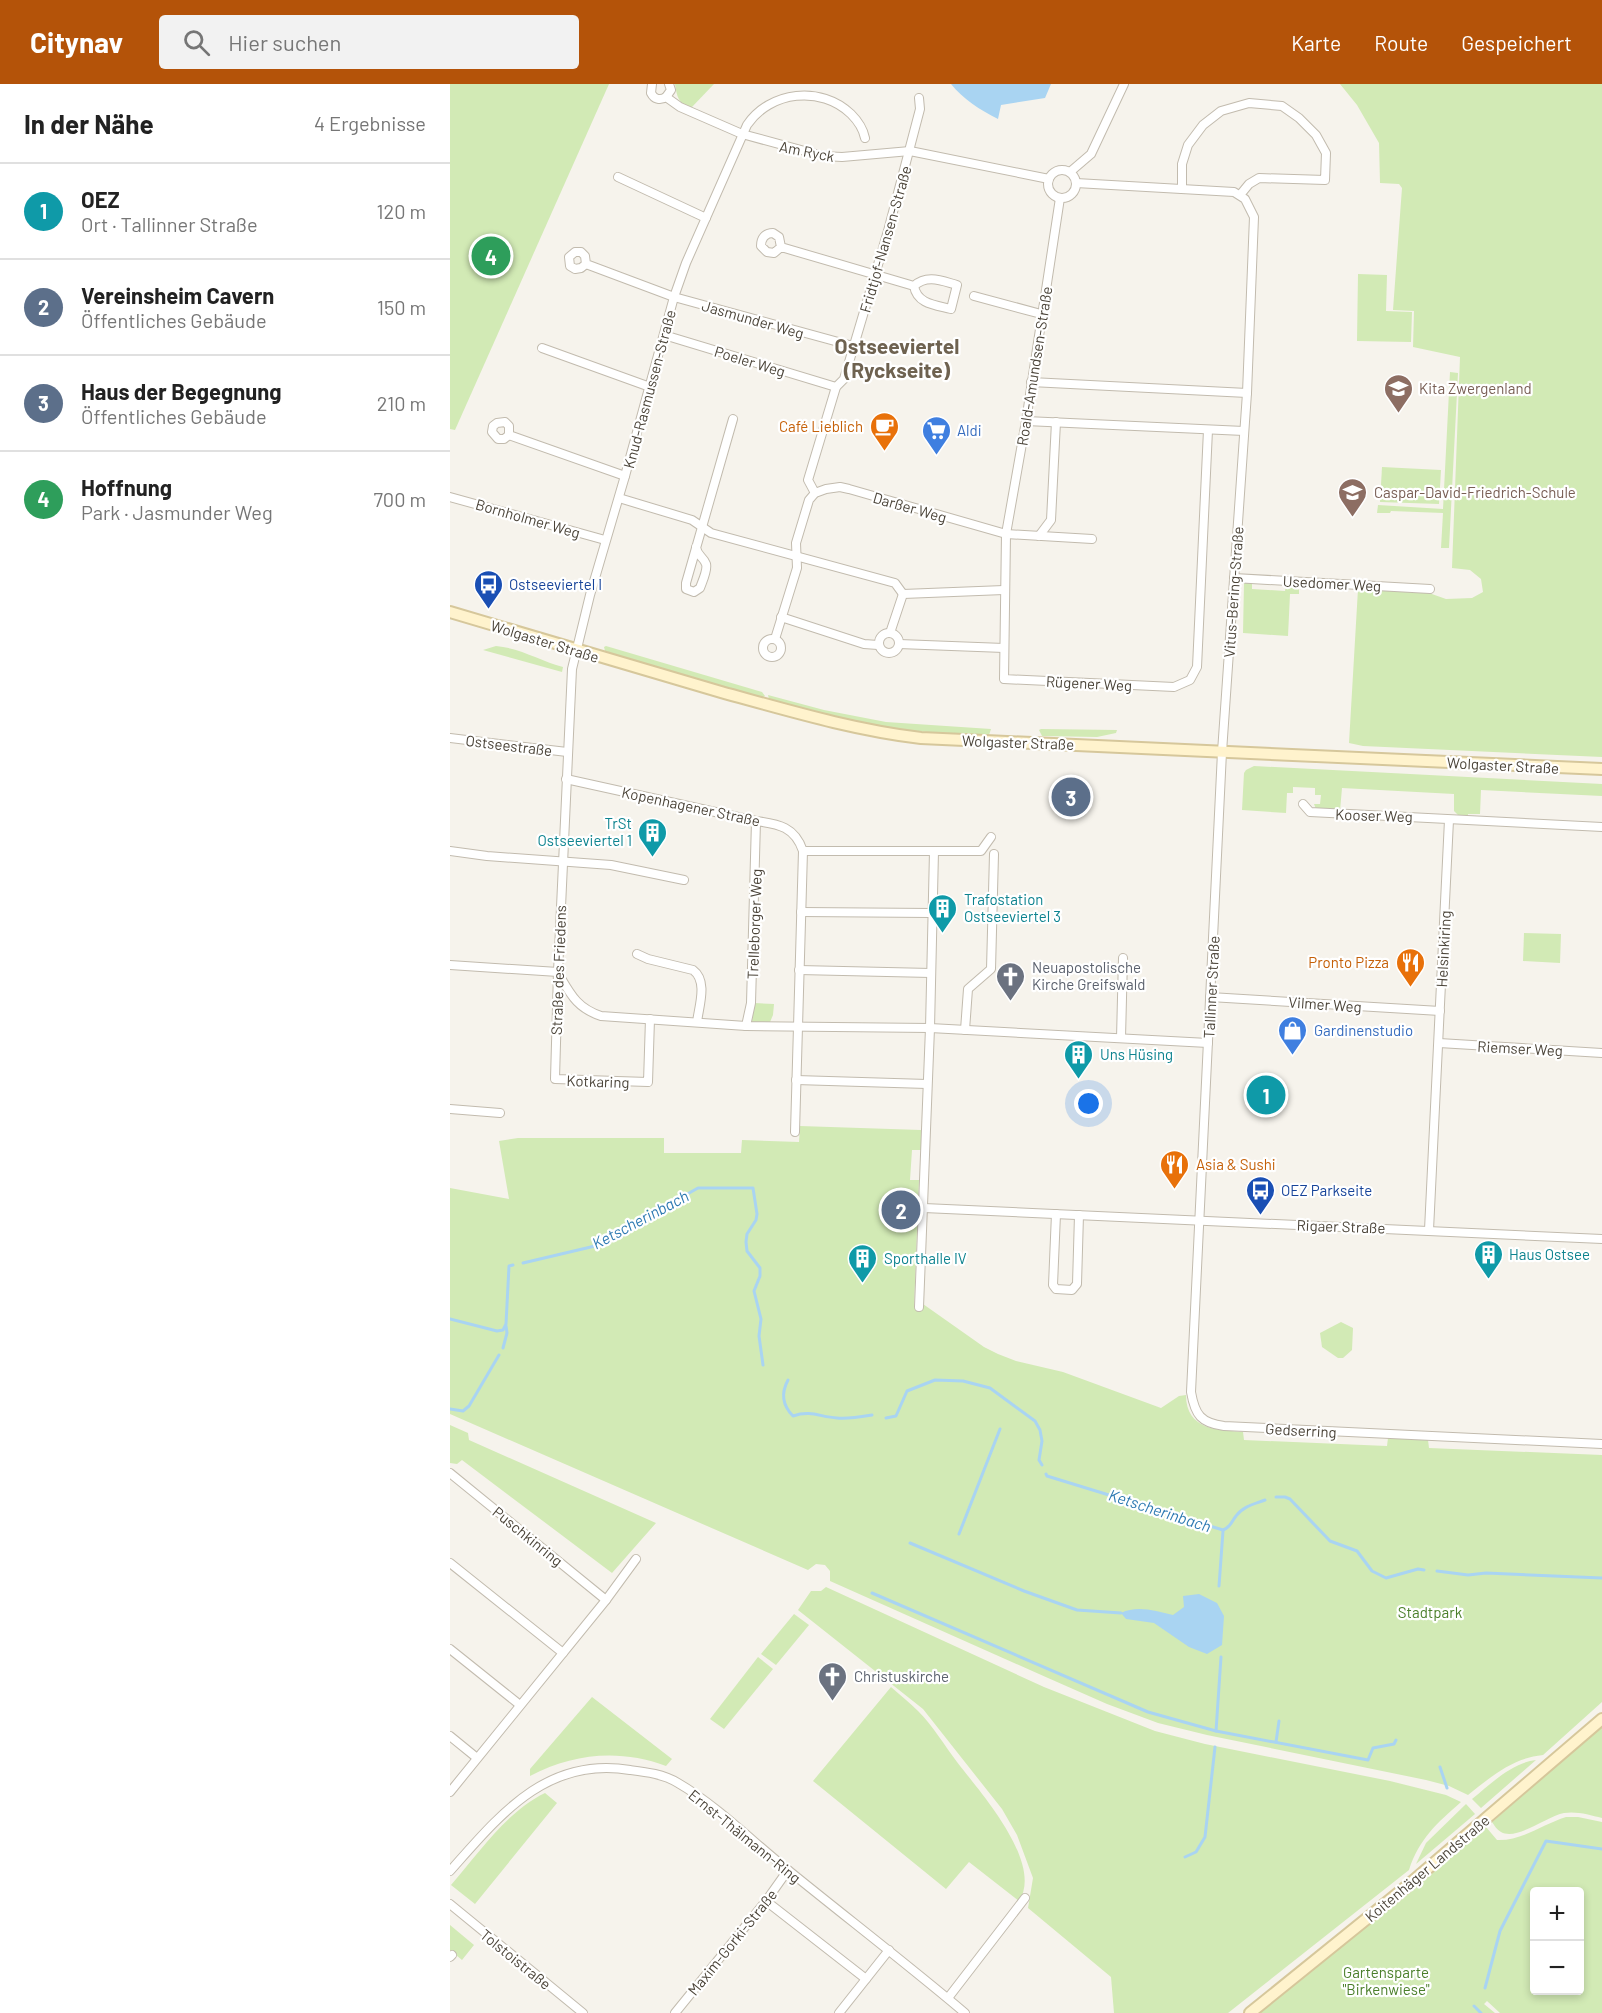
<!DOCTYPE html>
<html lang="de">
<meta charset="utf-8">
<style>
body{margin:0;font-family:Barlow,sans-serif;background:#f2f2f2;color:#222}
.controls{position:absolute;right:18px;bottom:18px;display:grid;overflow:hidden;border-radius:6px;box-shadow:0 3px 9px #0003}
.controls button{width:54px;height:54px;display:grid;place-items:center;padding:0;border:0;border-bottom:2px solid #e0e0e0;background:#fff;color:#222;font:30px sans-serif}
.you{position:absolute;left:639px;top:1020px;width:21px;height:21px;margin:-15px;border:4px solid #fff;border-radius:50%;background:#1a73e8;box-shadow:0 0 0 9px #1a73e833}
.badge{display:grid;place-items:center;width:39px;height:39px;border-radius:50%;background:#b45309;color:#fff;font-size:20px;font-weight:700}
.pin{position:absolute;translate:-50% -50%;border:3px solid #fff;box-shadow:0 2px 6px #0006}
.list{margin:0;padding:0;list-style:none}
h2{display:flex;justify-content:space-between;align-items:center;height:78px;margin:0;padding:0 24px;font-size:26px}
h2 small{font-size:20px;font-weight:400;color:#767676}
.list li{display:grid;grid-template-columns:39px 1fr auto;gap:18px;align-items:center;box-sizing:border-box;height:96px;padding:0 24px;border-top:2px solid #e0e0e0}
.list b{display:block;font-size:22px;white-space:nowrap}
.list p{margin:0;font-size:20px;white-space:nowrap;color:#767676}
.list em{font-size:20px;font-style:normal;color:#767676}
.icon{flex:none;width:33px;height:33px;fill:none;stroke:currentColor;stroke-width:2;stroke-linecap:round;stroke-linejoin:round}
.map{position:relative;flex:none;width:1152px;height:1929px;overflow:hidden}
header{display:flex;align-items:center;gap:36px;box-sizing:border-box;height:84px;padding:0 30px;background:#b45309;color:#fff}
header strong{font-size:28px}
nav{display:flex;gap:33px;margin-inline-start:auto;font-size:21px}
.search{width:420px;height:54px;background:#f2f2f2;display:flex;align-items:center;gap:15px;box-sizing:border-box;padding:0 21px;border-radius:6px;color:#767676;font-size:22px}
main{display:flex}
aside{flex:1;background:#fff}
.map>svg:first-child{display:block}
.green{fill:#d2eab5;fill-rule:evenodd}
.water{fill:#a9d4f2}
.lines{fill:none;stroke-linecap:round;stroke-linejoin:round}
.stream{stroke:#a9d4f2;stroke-width:3}
.street-casing{stroke:#c2bbae;stroke-width:10}
.secondary-casing{stroke:#d6c79b;stroke-width:14}
.street{stroke:#fff;stroke-width:8}
.secondary{stroke:#fff3cd;stroke-width:10}
.labels{text-anchor:middle;dominant-baseline:central;stroke-width:4.5;stroke-linejoin:round;paint-order:stroke}
.street-label{font-size:15px;fill:#4b4439;stroke:#fff}
.education-label{font-size:15px;fill:#785e54;stroke:#fff;text-anchor:start}
.food-label{font-size:15px;fill:#c56008;stroke:#fff;text-anchor:end}
.shop-label{font-size:15px;fill:#366cbe;stroke:#fff;text-anchor:start}
.transit-label{font-size:15px;fill:#164399;stroke:#fff;text-anchor:start}
.culture-label{font-size:15px;fill:#0d838f;stroke:#fff;text-anchor:start}
.worship-label{font-size:15px;fill:#5b616d;stroke:#fff;text-anchor:start}
.park-label{font-size:15px;fill:#4a7f2a;stroke:#fff}
.water-label{font-size:16px;font-style:italic;fill:#2e7ab2;stroke:#fff}
.district-label{font-size:21px;font-weight:bold;fill:#6e6250;stroke:#fff}
</style>
<header>
<strong>Citynav</strong>
<div class="search"><svg class="icon" aria-label="search" viewBox="0 0 24 24"><circle cx="10" cy="10" r="6"/><path d="M15 15l6 6"/></svg>Hier suchen</div>
<nav><a>Karte</a><a>Route</a><a>Gespeichert</a></nav>
</header>
<main>
<aside>
<h2>In der Nähe<small>4 Ergebnisse</small></h2>
<ul class="list">
<li><span class="badge" style="background:#0f9aa8">1</span><div><b>OEZ</b><p>Ort · Tallinner Straße</p></div><em>120 m</em></li>
<li><span class="badge" style="background:#5c6f8a">2</span><div><b>Vereinsheim Cavern</b><p>Öffentliches Gebäude</p></div><em>150 m</em></li>
<li><span class="badge" style="background:#5c6f8a">3</span><div><b>Haus der Begegnung</b><p>Öffentliches Gebäude</p></div><em>210 m</em></li>
<li><span class="badge" style="background:#2e9e5b">4</span><div><b>Hoffnung</b><p>Park · Jasmunder Weg</p></div><em>700 m</em></li>
</ul>
</aside>
<div class="map">
<svg width="1152" height="1929" viewBox="0 0 1152 1929">
<rect width="100%" height="100%" fill="#f6f3ec"/>
<g class="green">
<path d="M0 0H159L5 346 0 345Z"/>
<path d="M225 0H264L241 24C228 19 227 13 225 0Z"/>
<path d="M890 0H1152V673L913 662 899 659 908 505 979 509 996 515 1022 514 1033 508 1031 495 1020 486 1002 484 1010 273 963 263 964 227 943 226 952 104 949 100 930 99 929 59 907 21Z"/>
<path d="M908 190 937 191 936 227 962 228 961 258 907 257Z"/>
<path d="M1000 288 1008 289 999 464H991L993 429 941 427 940 429H927L928 421 993 425Z"/>
<path d="M932 383 991 386 989 420 930 418Z"/>
<path d="M794 499H802V505L835 507 836 501H846L849 506V510H840L838 552 793 549Z"/>
<path d="M46 562C70 564 91 577 113 583L112 588 33 566Z"/>
<path d="M156 562 312 608 315 612 310 615 155 567 154 563Z"/>
<path d="M318 611 374 626 436 638 541 645 539 651 458 647 429 644 322 618 319 615Z"/>
<path d="M591 645 667 646 666 649 647 653 592 652 589 646Z"/>
<path d="M804 682 1152 700V712L1031 706 1030 730H1018V733L1008 731 1004 727V710L892 704 890 727 866 725 864 720H870L871 711H865V704L843 703V709H837L836 729 792 726 794 689 796 686Z"/>
<path d="M1074 849 1111 850 1110 879 1073 877Z"/>
<path d="M304 919 324 920 323 931 320 938H302Z"/>
<path d="M350 1042 471 1046V1066H462L460 1096H469L464 1224 473 1220 534 1263 548 1270 566 1277 613 1288 711 1324 729 1312 736 1311C736 1346 768 1346 793 1348L794 1356 937 1362 938 1354 978 1356 979 1364 1152 1371V1618L1093 1671C1062 1674 1041 1693 1018 1711L999 1702 976 1696 757 1651 708 1639 657 1620 598 1594 380 1497V1487L375 1481 366 1480 358 1486 0 1330V1104L59 1115 49 1057 68 1054H214V1069H291L292 1056 349 1058Z"/>
<path d="M891 1238 903 1244 902 1266 893 1274H888L872 1263 870 1249Z"/>
<path d="M0 1341 18 1349 19 1356 206 1439 162 1489 12 1376 7 1380 0 1379Z"/>
<path d="M376 1503 594 1603 705 1647 755 1660 940 1697 996 1711 1011 1718C987 1739 969 1755 959 1786L778 1929H664L661 1893 578 1824 583 1794 567 1751 552 1725 473 1625 348 1526 361 1507H371Z"/>
<path d="M344 1530 359 1541 326 1581 311 1570Z"/>
<path d="M308 1573 323 1585 274 1645 260 1635Z"/>
<path d="M441 1603C450 1611 460 1619 468 1627 483 1642 495 1662 507 1678 530 1708 594 1779 569 1817L519 1778 496 1805 363 1697Z"/>
<path d="M142 1613 222 1675 216 1682C170 1665 124 1669 80 1692V1685Z"/>
<path d="M1152 1642V1734C1140 1731 1127 1727 1114 1729 1097 1732 1067 1757 1051 1748 1047 1746 1044 1741 1042 1738Z"/>
<path d="M1086 1676 1031 1724 1022 1715C1041 1700 1061 1679 1086 1676Z"/>
<path d="M95 1709 107 1719 25 1820 1 1801C29 1769 56 1728 95 1709Z"/>
<path d="M1016 1720 1025 1730 966 1780 976 1759Z"/>
<path d="M1116 1733H1128L1152 1738V1929H1050L1037 1917 1034 1920 1045 1929H809L1036 1743 1047 1756C1072 1757 1093 1740 1116 1733ZM1084 1808H1130V1906H1084Z"/>
<path d="M0 1841 24 1861 12 1876 0 1866Z"/>
</g>
<g class="water">
<path d="M501 0H601L595 14 551 21 548 35C530 26 513 15 501 0Z"/>
<path d="M749 1510 767 1519 774 1532 772 1561 757 1570 739 1563 704 1539 676 1535 671 1529C687 1521 706 1527 723 1531L734 1523 733 1512Z"/>
</g>
<g class="lines">
<g class="stream">
<path d="M73 1179 145 1162 248 1104H303L307 1130 306 1136 297 1150 296 1158 297 1167 310 1184V1192L304 1207 311 1235 309 1252 313 1281"/>
<path d="M0 1235 47 1247 53 1246 56 1240 59 1182 63 1181"/>
<path d="M53 1264 57 1249 56 1242"/>
<path d="M338 1296C331 1309 332 1321 343 1332 361 1326 370 1333 387 1334 399 1335 410 1333 422 1331"/>
<path d="M0 1325 13 1327 19 1322 49 1271"/>
<path d="M436 1334 446 1332 457 1307 485 1296 513 1297 540 1304 585 1337 590 1346 592 1357 589 1376 592 1381"/>
<path d="M596 1390 597 1392 773 1446C781 1443 781 1438 786 1432 793 1422 805 1420 815 1416"/>
<path d="M826 1413H835L840 1415 880 1457 907 1467 922 1487 936 1494 968 1485 974 1486"/>
<path d="M509 1450 550 1345"/>
<path d="M460 1459 574 1507 627 1526 671 1529"/>
<path d="M987 1487 1018 1491 1036 1489 1152 1494"/>
<path d="M769 1502 773 1447"/>
<path d="M422 1509 698 1628 766 1647 918 1676 923 1664 944 1660 946 1656"/>
<path d="M766 1647 771 1573"/>
<path d="M826 1658 829 1637"/>
<path d="M990 1683 997 1704"/>
<path d="M735 1773 746 1768 755 1753 765 1663"/>
<path d="M1035 1904 1050 1847 1096 1757 1152 1765"/>
<path d="M1024 1922 1031 1929"/>
</g>
<defs>
<g id="street">
<path d="M202 0 201 9C204 15 210 17 216 13L230 23 292 50 373 72 392 73 460 67 599 95"/>
<path d="M216 13 221 6 219 0"/>
<circle cx="612" cy="100" r="14"/>
<path d="M620 88 641 70 674 0"/>
<path d="M168 93 256 134"/>
<path d="M626 99 784 108 795 115 804 133 797 309 772 668 741 1308C745 1331 751 1339 774 1342L1152 1360"/>
<path d="M732 105V80L738 61 753 41 771 27 799 19 832 22 849 34 866 51 876 69 875 96 809 94 799 100 790 111"/>
<path d="M610 114 576 337 556 450 554 595 724 603 740 596 747 583 758 346"/>
<path d="M331 163 324 169 317 168 311 162C311 154 315 149 323 149L329 153 331 163 464 202C467 220 485 221 501 225L507 201C492 197 477 190 464 202"/>
<path d="M136 180 131 184 125 185 120 182 119 173 125 168H131L135 172 136 180 224 213 403 262"/>
<path d="M524 212 591 230"/>
<path d="M214 251 386 303"/>
<path d="M92 264 200 303"/>
<path d="M581 298 797 309"/>
<path d="M576 337 794 347"/>
<path d="M59 351 54 355H48L42 348 43 342 47 339 55 338 59 342V351L175 392"/>
<path d="M365 409 358 396 386 303 394 295 438 147 470 25 469 14"/>
<path d="M0 413 155 456"/>
<path d="M169 414 242 436 261 449 445 499 453 510 554 506"/>
<path d="M589 452 601 436 606 338"/>
<path d="M246 463C247 472 253 472 256 480 258 486 252 498 250 504L244 508 236 505V499L283 335"/>
<path d="M784 494 980 505"/>
<path d="M331 533 414 560 428 561"/>
<circle cx="439" cy="559" r="10"/>
<path d="M440 549 453 510"/>
<path d="M325 555 347 484 346 459 359 416 365 409 376 405 390 403 399 405 556 450 642 455"/>
<circle cx="322" cy="564" r="9"/>
<path d="M449 560 554 564"/>
<path d="M0 654 117 668"/>
<path d="M116 695 306 737C329 740 345 743 353 767L345 1048"/>
<path d="M853 720 860 728 1152 743"/>
<path d="M0 767 37 772 161 781 234 796"/>
<path d="M353 767H531L541 753"/>
<path d="M351 828 482 829"/>
<path d="M187 870 198 875 243 886C258 897 249 922 247 938"/>
<path d="M0 881 108 888"/>
<path d="M349 886 481 889"/>
<path d="M108 889C121 911 127 924 151 932L296 942 480 944 758 959"/>
<path d="M760 913 990 927"/>
<path d="M200 935 198 998 105 995 108 888 122 585 140 511 175 392 224 213 236 179 297 41C320 7 371 1 401 30 408 37 413 44 415 54"/>
<path d="M296 942 301 919 306 737"/>
<path d="M515 946 518 905 541 885 544 770"/>
<path d="M671 954 673 874"/>
<path d="M989 959 1152 969"/>
<path d="M346 996 477 1000"/>
<path d="M0 1025 50 1029"/>
<path d="M474 1124 1152 1155"/>
<path d="M606 1130 603 1201 606 1205 622 1206 627 1200 629 1131"/>
<path d="M979 1146 999 736"/>
<path d="M469 1223 480 944 484 767"/>
<path d="M0 1389 156 1516"/>
<path d="M0 1479 113 1569"/>
<path d="M0 1565 70 1621"/>
<path d="M0 1652 27 1674"/>
<path d="M0 1708 156 1516 186 1475"/>
<path d="M0 1787C49 1732 96 1672 180 1686 196 1688 213 1690 228 1699 266 1721 303 1758 338 1786 397 1834 457 1880 515 1929"/>
<path d="M316 1817 416 1895"/>
<path d="M0 1820 133 1929"/>
<path d="M0 1873 2 1871"/>
<path d="M498 1914 575 1814"/>
<path d="M225 1929 316 1817 338 1786"/>
<path d="M389 1929 439 1866"/>
</g>
<g id="secondary">
<path d="M0 528C90 555 180 582 271 608 337 626 403 646 471 654L1152 685"/>
<path d="M800 1929 956 1803 1152 1635"/>
</g>
</defs>
<use href="#street" class="street-casing"/>
<use href="#secondary" class="secondary-casing"/>
<use href="#street" class="street"/>
<use href="#secondary" class="secondary"/>
</g>
<defs>
<symbol id="school-pin" viewBox="-11 -11 22 30"><path d="M0 17L-7.5 6A9.5 9.5 0 1 1 7.5 6Z" fill="#8d6e63" stroke="#fff"/><path d="M0-5L7-2L0 1L-7-2ZM-4 1L0 2.5L4 1V4Q0 6-4 4Z" fill="#fff"/></symbol>
<symbol id="cafe-pin" viewBox="-11 -11 22 30"><path d="M0 17L-7.5 6A9.5 9.5 0 1 1 7.5 6Z" fill="#e8710a" stroke="#fff"/><path d="M-5.5-4.5H6V0H3Q3 3.5 0 3.5H-2.5Q-5.5 3.5-5.5 0ZM3-3.2v2h1.7v-2ZM-6 4.5H4V6H-6Z" fill="#fff"/></symbol>
<symbol id="supermarket-pin" viewBox="-11 -11 22 30"><path d="M0 17L-7.5 6A9.5 9.5 0 1 1 7.5 6Z" fill="#3f7fe0" stroke="#fff"/><path d="M-6-5.5h2.5l.6 2H6L4.5 2H-2.5L-4.4-4H-6ZM-1.5 3.2a1.3 1.3 0 1 0 .1 0ZM3 3.2a1.3 1.3 0 1 0 .1 0Z" fill="#fff"/></symbol>
<symbol id="bus-pin" viewBox="-11 -11 22 30"><path d="M0 17L-7.5 6A9.5 9.5 0 1 1 7.5 6Z" fill="#1a4fb4" stroke="#fff"/><path d="M-5-6H5V4H4V6H2V4H-2V6H-4V4H-5ZM-3.5-4V0h7V-4ZM-3.5 1.2v1.5H-2V1.2ZM2 1.2v1.5H3.5V1.2Z" fill="#fff"/></symbol>
<symbol id="building-pin" viewBox="-11 -11 22 30"><path d="M0 17L-7.5 6A9.5 9.5 0 1 1 7.5 6Z" fill="#0f9aa8" stroke="#fff"/><path d="M-4-6H4V6H1V3H-1V6H-4ZM-2.5-4.3h1.7v1.8h-1.7ZM.8-4.3h1.7v1.8H.8ZM-2.5-1h1.7V.8h-1.7ZM.8-1h1.7V.8H.8Z" fill="#fff"/></symbol>
<symbol id="restaurant-pin" viewBox="-11 -11 22 30"><path d="M0 17L-7.5 6A9.5 9.5 0 1 1 7.5 6Z" fill="#e8710a" stroke="#fff"/><path d="M-5-6h1v4h1v-4h1v4h1v-4h1v5L-1.5 .5V6h-2V.5L-5-1ZM5-6V6H3V1.5H1.5Q1.5-4 5-6Z" fill="#fff"/></symbol>
<symbol id="church-pin" viewBox="-11 -11 22 30"><path d="M0 17L-7.5 6A9.5 9.5 0 1 1 7.5 6Z" fill="#6b7280" stroke="#fff"/><path d="M-1.2-6h2.4v3.5h3.3v2.4h-3.3V6h-2.4V-.1h-3.3v-2.4h3.3Z" fill="#fff"/></symbol>
<symbol id="shop-pin" viewBox="-11 -11 22 30"><path d="M0 17L-7.5 6A9.5 9.5 0 1 1 7.5 6Z" fill="#3f7fe0" stroke="#fff"/><path d="M-5-2.5h2.3a2.7 3.5 0 0 1 5.4 0H5L5.5 6h-11ZM-1.5-2.5h3a1.5 2.3 0 0 0-3 0Z" fill="#fff"/></symbol>
</defs>
<g fill-rule="evenodd">
<use href="#school-pin" x="932" y="288" width="33" height="45"/>
<use href="#cafe-pin" x="418" y="326" width="33" height="45"/>
<use href="#supermarket-pin" x="470" y="330" width="33" height="45"/>
<use href="#school-pin" x="886" y="392" width="33" height="45"/>
<use href="#bus-pin" x="22" y="484" width="33" height="45"/>
<use href="#building-pin" x="186" y="732" width="33" height="45"/>
<use href="#building-pin" x="476" y="808" width="33" height="45"/>
<use href="#restaurant-pin" x="944" y="862" width="33" height="45"/>
<use href="#church-pin" x="544" y="876" width="33" height="45"/>
<use href="#shop-pin" x="826" y="930" width="33" height="45"/>
<use href="#building-pin" x="612" y="954" width="33" height="45"/>
<use href="#restaurant-pin" x="708" y="1064" width="33" height="45"/>
<use href="#bus-pin" x="794" y="1090" width="33" height="45"/>
<use href="#building-pin" x="1022" y="1154" width="33" height="45"/>
<use href="#building-pin" x="396" y="1158" width="33" height="45"/>
<use href="#church-pin" x="366" y="1576" width="33" height="45"/>
</g>
<g class="labels">
<g class="street-label">
<text transform="translate(357 67) rotate(11)">Am Ryck</text>
<text transform="translate(435 155) rotate(-74)">Fridtjof-Nansen-Straße</text>
<text transform="translate(303 235) rotate(16)">Jasmunder Weg</text>
<text transform="translate(300 277) rotate(17)">Poeler Weg</text>
<text transform="translate(584 282) rotate(-81)">Roald-Amundsen-Straße</text>
<text transform="translate(199 305) rotate(-75)">Knud-Rasmussen-Straße</text>
<text transform="translate(460 423) rotate(16)">Darßer Weg</text>
<text transform="translate(78 434) rotate(16)">Bornholmer Weg</text>
<text transform="translate(882 499) rotate(3)">Usedomer Weg</text>
<text transform="translate(783 508) rotate(-86)">Vitus-Bering-Straße</text>
<text transform="translate(95 557) rotate(17)">Wolgaster Straße</text>
<text transform="translate(639 599) rotate(3)">Rügener Weg</text>
<text transform="translate(568 658) rotate(2)">Wolgaster Straße</text>
<text transform="translate(59 661) rotate(7)">Ostseestraße</text>
<text transform="translate(1053 681) rotate(3)">Wolgaster Straße</text>
<text transform="translate(241 722) rotate(12)">Kopenhagener Straße</text>
<text transform="translate(924 731) rotate(2)">Kooser Weg</text>
<text transform="translate(304 840) rotate(-88)">Trelleborger Weg</text>
<text transform="translate(993 865) rotate(-87)">Helsinkiring</text>
<text transform="translate(108 886) rotate(-88)">Straße des Friedens</text>
<text transform="translate(761 903) rotate(-87)">Tallinner Straße</text>
<text transform="translate(875 920) rotate(4)">Vilmer Weg</text>
<text transform="translate(1070 964) rotate(3)">Riemser Weg</text>
<text transform="translate(148 997) rotate(2)">Kotkaring</text>
<text transform="translate(891 1142) rotate(2)">Rigaer Straße</text>
<text transform="translate(851 1346) rotate(3)">Gedserring</text>
<text transform="translate(78 1452) rotate(39)">Puschkinring</text>
<text transform="translate(295 1752) rotate(39)">Ernst-Thälmann-Ring</text>
<text transform="translate(977 1784) rotate(-40)">Koitenhäger Landstraße</text>
<text transform="translate(282 1858) rotate(-51)">Maxim-Gorki-Straße</text>
<text transform="translate(66 1875) rotate(39)">Tolstoistraße</text>
</g>
<g class="education-label">
<text x="969" y="304">Kita Zwergenland</text>
<text x="924" y="408">Caspar-David-Friedrich-Schule</text>
</g>
<g class="food-label">
<text x="413" y="342">Café Lieblich</text>
<text x="939" y="878">Pronto Pizza</text>
<text x="746" y="1080" text-anchor="start">Asia &amp; Sushi</text>
</g>
<g class="shop-label">
<text x="507" y="346">Aldi</text>
<text x="864" y="946">Gardinenstudio</text>
</g>
<g class="transit-label">
<text x="59" y="500">Ostseeviertel I</text>
<text x="831" y="1106">OEZ Parkseite</text>
</g>
<g class="culture-label">
<text x="182" y="739" text-anchor="end">TrSt<tspan x="182" dy="17">Ostseeviertel 1</tspan></text>
<text x="514" y="815">Trafostation<tspan x="514" dy="17">Ostseeviertel 3</tspan></text>
<text x="650" y="970">Uns Hüsing</text>
<text x="1059" y="1170">Haus Ostsee</text>
<text x="434" y="1174">Sporthalle IV</text>
</g>
<g class="worship-label">
<text x="582" y="883">Neuapostolische<tspan x="582" dy="17">Kirche Greifswald</tspan></text>
<text x="404" y="1592">Christuskirche</text>
</g>
<g class="park-label">
<text x="980" y="1528">Stadtpark</text>
<text x="936" y="1888">Gartensparte<tspan x="936" dy="17">"Birkenwiese"</tspan></text>
</g>
<g class="water-label">
<text transform="translate(190 1135) rotate(-28)">Ketscherinbach</text>
<text transform="translate(710 1426) rotate(18)">Ketscherinbach</text>
</g>
<g class="district-label">
<text x="447" y="261">Ostseeviertel<tspan x="447" dy="24">(Ryckseite)</tspan></text>
</g>
</g>
</svg>
<div class="controls">
<button>+</button>
<button>−</button>
</div>
<div class="you"></div>
<div class="pin badge" style="left:816px;top:1011px;background:#0f9aa8">1</div>
<div class="pin badge" style="left:451px;top:1126px;background:#5c6f8a">2</div>
<div class="pin badge" style="left:621px;top:713px;background:#5c6f8a">3</div>
<div class="pin badge" style="left:41px;top:172px;background:#2e9e5b">4</div>
</div>
</main>
